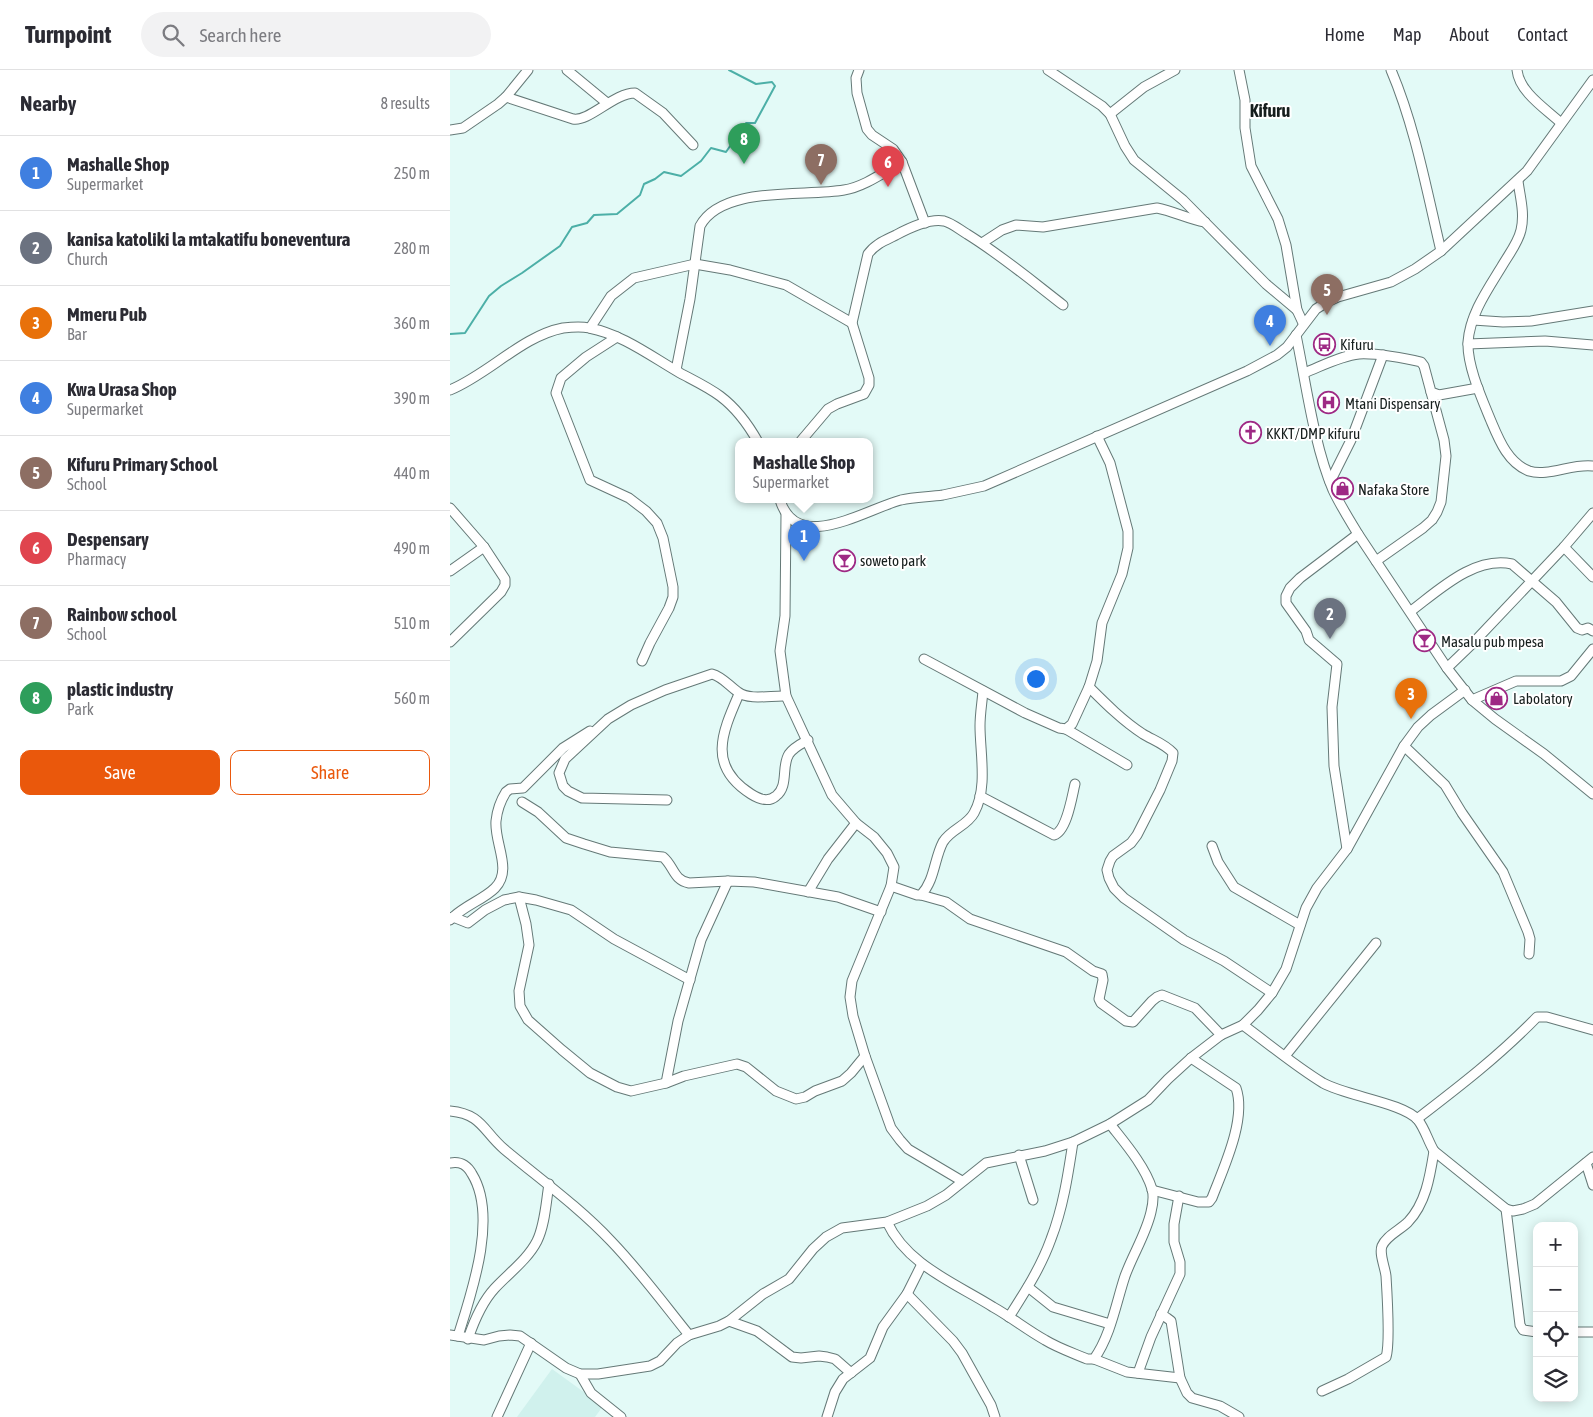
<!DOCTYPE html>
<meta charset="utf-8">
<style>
body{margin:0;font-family:"Asap Condensed",sans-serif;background:#f2f2f3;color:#2b2b33}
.controls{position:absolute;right:15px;bottom:15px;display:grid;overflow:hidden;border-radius:10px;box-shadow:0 2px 12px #0003}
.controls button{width:45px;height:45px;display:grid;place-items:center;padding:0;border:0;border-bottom:1px solid #e1e1e2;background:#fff;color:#2b2b33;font:25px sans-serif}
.you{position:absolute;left:585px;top:608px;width:18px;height:18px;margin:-12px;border:4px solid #fff;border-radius:50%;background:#1a73e8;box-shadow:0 0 0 8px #1a73e833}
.badge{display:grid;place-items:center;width:32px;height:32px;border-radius:50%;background:#ea580c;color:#fff;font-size:16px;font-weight:700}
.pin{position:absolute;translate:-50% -41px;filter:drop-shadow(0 1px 2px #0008)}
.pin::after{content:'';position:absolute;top:26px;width:18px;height:15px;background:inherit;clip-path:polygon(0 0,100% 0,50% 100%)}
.popup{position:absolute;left:285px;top:368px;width:138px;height:65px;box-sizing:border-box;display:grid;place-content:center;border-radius:10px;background:#fff;filter:drop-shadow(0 1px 4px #0005);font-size:16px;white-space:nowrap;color:#7c7c81}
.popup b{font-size:19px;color:#2b2b33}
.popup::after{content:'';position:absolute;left:50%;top:100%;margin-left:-10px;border:10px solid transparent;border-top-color:#fff}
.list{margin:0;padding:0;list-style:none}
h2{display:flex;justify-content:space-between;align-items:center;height:65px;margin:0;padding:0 20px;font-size:21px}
h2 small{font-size:16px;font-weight:400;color:#7c7c81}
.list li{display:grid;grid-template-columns:32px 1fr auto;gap:15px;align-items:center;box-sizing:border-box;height:75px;padding:0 20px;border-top:1px solid #e1e1e2}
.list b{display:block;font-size:19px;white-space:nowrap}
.list p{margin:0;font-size:16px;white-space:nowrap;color:#7c7c81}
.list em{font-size:16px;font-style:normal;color:#7c7c81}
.actions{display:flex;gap:10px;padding:15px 20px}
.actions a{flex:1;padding:11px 0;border:1px solid #ea580c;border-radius:10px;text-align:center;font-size:18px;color:#ea580c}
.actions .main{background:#ea580c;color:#fff}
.icon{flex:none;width:28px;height:28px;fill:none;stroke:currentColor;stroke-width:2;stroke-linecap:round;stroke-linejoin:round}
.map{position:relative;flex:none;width:1143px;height:1347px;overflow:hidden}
header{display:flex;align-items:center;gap:30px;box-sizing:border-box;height:70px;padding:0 25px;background:#fff;border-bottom:1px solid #e1e1e2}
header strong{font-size:24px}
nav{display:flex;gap:28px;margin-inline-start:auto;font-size:18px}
.search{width:350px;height:45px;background:#f2f2f3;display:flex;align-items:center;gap:12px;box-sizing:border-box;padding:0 18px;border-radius:28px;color:#7c7c81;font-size:19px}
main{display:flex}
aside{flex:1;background:#fff}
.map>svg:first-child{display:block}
.built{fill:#d0f1ed}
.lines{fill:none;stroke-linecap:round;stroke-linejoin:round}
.stream{stroke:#4cafa7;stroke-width:2}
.minor-casing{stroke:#657977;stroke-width:11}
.minor{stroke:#fff;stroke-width:9}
.labels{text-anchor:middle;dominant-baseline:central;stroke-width:4;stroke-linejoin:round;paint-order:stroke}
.poi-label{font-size:15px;fill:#161e1d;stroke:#fff;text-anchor:start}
.quarter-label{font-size:18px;font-weight:bold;fill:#161e1d;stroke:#fff}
</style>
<header>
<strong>Turnpoint</strong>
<div class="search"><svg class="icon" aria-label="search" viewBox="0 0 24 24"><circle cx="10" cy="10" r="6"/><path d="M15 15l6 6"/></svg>Search here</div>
<nav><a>Home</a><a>Map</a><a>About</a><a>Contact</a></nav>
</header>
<main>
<aside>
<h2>Nearby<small>8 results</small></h2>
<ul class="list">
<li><span class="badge" style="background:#3f7fe0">1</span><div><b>Mashalle Shop</b><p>Supermarket</p></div><em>250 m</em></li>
<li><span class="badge" style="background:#6b7280">2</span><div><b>kanisa katoliki la mtakatifu boneventura</b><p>Church</p></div><em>280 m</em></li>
<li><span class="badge" style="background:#e8710a">3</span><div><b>Mmeru Pub</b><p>Bar</p></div><em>360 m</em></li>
<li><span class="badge" style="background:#3f7fe0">4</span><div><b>Kwa Urasa Shop</b><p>Supermarket</p></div><em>390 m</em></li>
<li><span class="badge" style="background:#8d6e63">5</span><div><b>Kifuru Primary School</b><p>School</p></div><em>440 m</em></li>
<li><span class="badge" style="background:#e0444e">6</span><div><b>Despensary</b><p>Pharmacy</p></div><em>490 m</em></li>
<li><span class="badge" style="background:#8d6e63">7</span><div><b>Rainbow school</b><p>School</p></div><em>510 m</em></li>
<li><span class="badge" style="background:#2e9e5b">8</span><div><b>plastic industry</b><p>Park</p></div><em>560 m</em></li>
</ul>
<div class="actions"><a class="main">Save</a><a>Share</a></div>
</aside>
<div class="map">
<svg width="1143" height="1347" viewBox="0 0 1143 1347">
<rect width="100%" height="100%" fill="#e3faf7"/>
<path class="built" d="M102 1299 153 1336 145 1347H67Z"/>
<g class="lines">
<path class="stream" d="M0 264 15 263 39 226 51 216 72 203 110 176 122 157 137 153 144 145 167 144 190 125 194 114 205 109 214 102 231 106 251 91 261 78 276 82 296 53H305L325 16 322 12 306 14 279 0"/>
<defs>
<g id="minor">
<path d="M117 0 157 33"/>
<path d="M409 0 406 8 407 23 417 59 422 65 443 79 452 92 475 153"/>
<path d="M598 0 652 36 660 44 675 76 684 90 733 130 816 214 847 240"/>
<path d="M789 0 795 30V58L801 96 828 149 836 175 847 240 853 253"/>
<path d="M941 0C965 56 977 122 991 181"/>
<path d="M1067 0C1069 22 1096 39 1111 53"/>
<path d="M56 27 123 49C139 52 164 23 185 23L213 43 243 75"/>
<path d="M660 44 694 17 725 0"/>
<path d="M0 60 13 58 48 34 56 27 78 0"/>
<path d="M1068 111C1070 127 1075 143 1071 160 1068 173 1059 184 1052 196 1038 219 1020 244 1018 272 1017 296 1032 329 1041 351 1049 370 1058 393 1079 401 1098 407 1123 393 1143 396"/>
<path d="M532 173 552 160 566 155 593 157 707 138C723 141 738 149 755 152"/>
<path d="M1023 250 1053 252 1081 251 1143 241"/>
<path d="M140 258 161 226 184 208 245 194 280 200 336 215 402 253"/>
<path d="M846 265C856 313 864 376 883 420 890 435 899 449 908 464L997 598 1022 630 1045 649 1094 684 1143 724"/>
<path d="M167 267 136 287 111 308 106 323 140 410 179 428 196 441 207 453 213 468 223 517V527L219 538 200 573 192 591"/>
<path d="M1018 274 1095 271 1143 275"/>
<path d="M226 300 240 229 250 156C272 115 355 127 394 120 414 117 434 102 452 92"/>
<path d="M854 303C872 296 890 286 909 284 925 283 955 288 971 292L974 296 981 322 989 325 1028 318"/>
<path d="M0 320C39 304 72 266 113 258 121 257 131 256 139 258 172 264 202 287 230 303 243 310 258 317 270 326 286 338 298 354 308 372"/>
<path d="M350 372 378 339 387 334 414 324 419 315V308L402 253 418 184C425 174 436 170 446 165 459 158 479 148 494 151 502 153 510 160 517 164 551 185 582 211 613 235"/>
<path d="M880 412 901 370 933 285"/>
<path d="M330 430C347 485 416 439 451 430 464 427 479 427 493 425 507 422 520 419 534 416L797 301 827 285 837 277 866 239 877 232 888 227 941 212 965 199 991 181 1077 101 1143 10"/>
<path d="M0 438 34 477 55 509V515L51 522 0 572"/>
<path d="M336 444 335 546 330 581 336 626 382 725 406 753 424 767 437 783 444 797 441 816 402 911 400 927 403 946 415 986 441 1058 450 1070 458 1079 512 1111"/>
<path d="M1114 477 1143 507"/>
<path d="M926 491 973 458 982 450 987 442 991 432 996 386 994 370 981 322"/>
<path d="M0 501 34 477"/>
<path d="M961 541C989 520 1024 486 1062 494L1106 532 1127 558 1132 560 1138 558 1143 561"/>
<path d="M474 589 575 643 609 658 616 659 622 654 639 617 647 591 652 553 672 504 678 478V461L660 393 647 366"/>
<path d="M997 598 1024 572 1114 477 1143 443"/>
<path d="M639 617C656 634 673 651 693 664 703 670 715 674 723 683L722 691 710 720 687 765 681 773 663 786 660 791 657 800 659 808 664 818 674 828 734 870 774 891 822 923"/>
<path d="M289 624C272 663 257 696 301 724 309 729 318 733 326 726 339 716 331 696 339 684 344 677 351 674 358 670"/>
<path d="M1022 630 1066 611H1111L1121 606 1143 579"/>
<path d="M616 659 677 695"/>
<path d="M954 676 995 715 1012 743 1053 802 1078 862 1080 869 1079 884"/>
<path d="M530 726 604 765C617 761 622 726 625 714"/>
<path d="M217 730 132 728 118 721 113 716 109 703 115 689 158 649 181 635 215 620 262 604C273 607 279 616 288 622 300 631 322 625 336 626"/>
<path d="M72 732 88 742 116 768 134 774 160 782 213 787C224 796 223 810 239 813L278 811 304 812 388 827 431 842"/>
<path d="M762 776 768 792 784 817 850 855"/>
<path d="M897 779 884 696 882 637 887 594 859 570 856 561 836 533V526L840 518 850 508 908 464"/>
<path d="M441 816 467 825H471C485 810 484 789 493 772 501 759 517 756 524 743 538 718 530 683 530 656 530 644 532 633 533 621"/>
<path d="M358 822 378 789 406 753"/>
<path d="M471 825 496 832 520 849 616 882 643 901 652 904 653 910 649 929 651 933 676 951 683 952 702 931 707 927 712 925 745 938 771 965"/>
<path d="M69 827 76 854 79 875 69 921 70 936 78 950 112 980 140 1003 167 1017 181 1021 216 1013 234 1006 287 994 296 997 326 1021 346 1029 355 1027 365 1021 392 1011 401 1003 415 986"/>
<path d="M3 847 18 853 35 840 54 830 69 827 86 830 121 840 164 869 240 910"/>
<path d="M0 850C13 836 33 830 45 818 63 800 44 773 46 751 47 741 51 730 56 722L60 719 73 718 113 678 140 661"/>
<path d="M793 955C819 974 845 996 873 1013 896 1026 954 1033 968 1050 975 1059 978 1071 984 1081L1056 1139 1063 1141 1073 1139 1085 1134 1143 1087"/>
<path d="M835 986 926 873"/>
<path d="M216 1013 228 951 251 870 278 811"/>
<path d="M0 1041C32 1044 33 1061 54 1079 90 1109 129 1137 161 1171 189 1200 214 1234 239 1265"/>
<path d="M967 1049C1010 1016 1049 986 1087 947H1097L1143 960"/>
<path d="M569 1085 583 1130"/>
<path d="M0 1093C11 1091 17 1095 22 1104 48 1146 22 1222 8 1266"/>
<path d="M1136 1093 1143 1115"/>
<path d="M702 1120 748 1132H759L762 1128C773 1099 797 1049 786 1018L741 988"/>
<path d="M1056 1139 1070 1255 1073 1260 1087 1262"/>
<path d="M437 1152C457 1195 505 1213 543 1237 561 1247 577 1260 595 1270 608 1278 623 1283 637 1289H644C661 1265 666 1233 675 1206 683 1184 696 1164 701 1142 703 1134 704 1126 702 1119 695 1096 674 1072 660 1054"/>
<path d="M578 1217 603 1237 660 1254"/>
<path d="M457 1224 503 1271 512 1283 541 1335 545 1347"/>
<path d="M711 1244 717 1248 721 1251 730 1308 737 1323 742 1328 770 1336 789 1347"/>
<path d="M559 1247C575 1222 591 1197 601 1169 613 1138 618 1105 623 1072"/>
<path d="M279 1251 307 1261 342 1287 351 1288 369 1286 377 1287 385 1289 401 1303"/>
<path d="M1124 1262H1143"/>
<path d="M0 1265 34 1270 49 1266 60 1265 70 1266 116 1298 130 1304H148L200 1296 210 1291 227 1273 239 1265 269 1256 279 1251 313 1224 339 1209 363 1179 376 1167 392 1158 437 1152 477 1136 496 1125 536 1093 595 1081 623 1072 660 1054 698 1030 718 1009 741 988 771 965 793 955 808 940 822 923 836 899 856 838 867 818 897 779 954 676 968 657 981 645 1015 620"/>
<path d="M18 1269C24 1251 32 1232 45 1218 59 1203 78 1189 87 1171 95 1155 96 1132 99 1114"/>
<path d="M644 1289 677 1302 730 1308"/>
<path d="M688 1303 701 1267 730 1204V1192L724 1172V1154L729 1126"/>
<path d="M130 1304 141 1323 171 1347"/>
<path d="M872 1321 898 1309 936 1287C940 1275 937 1222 936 1206 935 1197 929 1184 932 1176 936 1166 950 1160 958 1152 976 1133 980 1106 984 1081"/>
<path d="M47 1347 81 1273"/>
<path d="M377 1347 385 1322 393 1309 420 1288 433 1257 457 1224 472 1194"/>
</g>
</defs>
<use href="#minor" class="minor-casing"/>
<use href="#minor" class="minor"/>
</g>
<defs>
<symbol id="bus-ring" viewBox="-11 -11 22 22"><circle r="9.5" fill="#fff" stroke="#9e2984" stroke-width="1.5"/><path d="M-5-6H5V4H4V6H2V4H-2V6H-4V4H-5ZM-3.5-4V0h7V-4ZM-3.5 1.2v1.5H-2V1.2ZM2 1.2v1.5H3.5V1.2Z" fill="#9e2984"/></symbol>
<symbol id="hospital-ring" viewBox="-11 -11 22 22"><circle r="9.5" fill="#fff" stroke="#9e2984" stroke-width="1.5"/><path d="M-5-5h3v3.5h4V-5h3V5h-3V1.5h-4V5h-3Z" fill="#9e2984"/></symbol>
<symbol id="church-ring" viewBox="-11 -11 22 22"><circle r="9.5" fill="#fff" stroke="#9e2984" stroke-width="1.5"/><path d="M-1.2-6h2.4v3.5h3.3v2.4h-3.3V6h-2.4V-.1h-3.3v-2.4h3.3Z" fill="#9e2984"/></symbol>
<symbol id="shop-ring" viewBox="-11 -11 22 22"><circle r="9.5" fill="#fff" stroke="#9e2984" stroke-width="1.5"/><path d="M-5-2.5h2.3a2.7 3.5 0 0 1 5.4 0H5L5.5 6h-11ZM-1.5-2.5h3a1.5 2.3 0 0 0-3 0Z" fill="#9e2984"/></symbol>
<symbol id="bar-ring" viewBox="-11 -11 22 22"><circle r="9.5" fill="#fff" stroke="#9e2984" stroke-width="1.5"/><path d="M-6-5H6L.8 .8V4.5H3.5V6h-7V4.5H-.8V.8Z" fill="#9e2984"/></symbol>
</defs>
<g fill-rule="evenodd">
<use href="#bus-ring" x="862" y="262" width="25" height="25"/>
<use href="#hospital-ring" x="866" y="320" width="25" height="25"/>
<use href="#church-ring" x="788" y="350" width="25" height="25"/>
<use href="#shop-ring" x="880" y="406" width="25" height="25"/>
<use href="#bar-ring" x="382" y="478" width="25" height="25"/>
<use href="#bar-ring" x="962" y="558" width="25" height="25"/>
<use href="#shop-ring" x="1034" y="616" width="25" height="25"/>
</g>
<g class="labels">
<g class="poi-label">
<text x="890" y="274">Kifuru</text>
<text x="895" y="333">Mtani Dispensary</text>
<text x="816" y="363">KKKT/DMP kifuru</text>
<text x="908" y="419">Nafaka Store</text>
<text x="410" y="490">soweto park</text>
<text x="991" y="571">Masalu pub mpesa</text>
<text x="1063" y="628">Labolatory</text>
</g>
<g class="quarter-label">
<text x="820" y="40">Kifuru</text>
</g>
</g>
</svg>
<div class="controls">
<button>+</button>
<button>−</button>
<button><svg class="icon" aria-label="locate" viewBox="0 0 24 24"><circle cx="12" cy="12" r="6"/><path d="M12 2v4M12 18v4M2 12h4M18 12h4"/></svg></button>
<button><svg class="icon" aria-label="layers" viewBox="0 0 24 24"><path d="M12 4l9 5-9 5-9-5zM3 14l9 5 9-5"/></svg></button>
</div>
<div class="you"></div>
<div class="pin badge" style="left:354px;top:491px;background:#3f7fe0">1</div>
<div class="popup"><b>Mashalle Shop</b>Supermarket</div>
<div class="pin badge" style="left:880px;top:569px;background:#6b7280">2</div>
<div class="pin badge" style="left:961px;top:649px;background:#e8710a">3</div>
<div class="pin badge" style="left:820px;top:276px;background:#3f7fe0">4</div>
<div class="pin badge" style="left:877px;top:245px;background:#8d6e63">5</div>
<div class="pin badge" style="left:438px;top:117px;background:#e0444e">6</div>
<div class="pin badge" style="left:371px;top:115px;background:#8d6e63">7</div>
<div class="pin badge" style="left:294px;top:94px;background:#2e9e5b">8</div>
</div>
</main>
